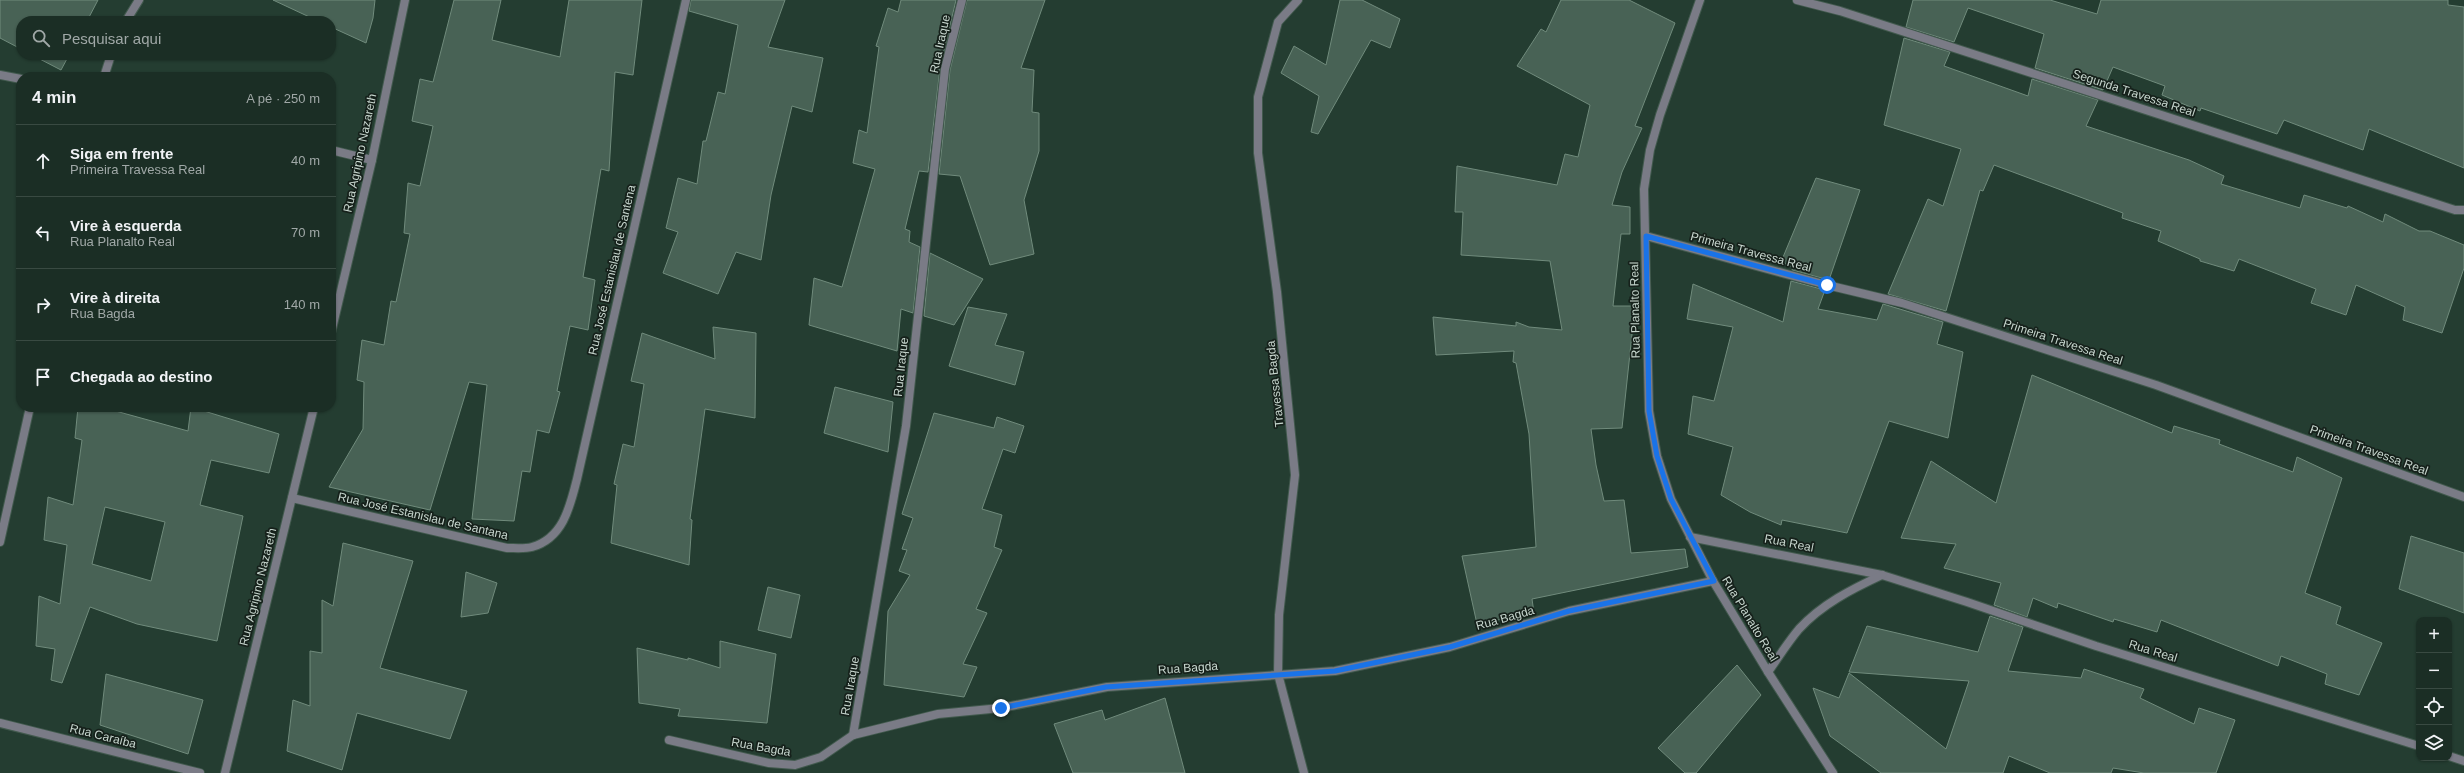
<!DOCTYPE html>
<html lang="pt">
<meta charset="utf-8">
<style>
body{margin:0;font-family:Arial,sans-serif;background:#283a32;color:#f1f3f6}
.controls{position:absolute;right:12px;bottom:12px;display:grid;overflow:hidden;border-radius:8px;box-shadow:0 1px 3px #0004}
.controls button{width:36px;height:36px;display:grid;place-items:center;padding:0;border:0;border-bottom:1px solid #394a42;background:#1b2e25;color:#f1f3f6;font:20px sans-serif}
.stop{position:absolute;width:12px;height:12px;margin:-9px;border:3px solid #1a73e8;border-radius:50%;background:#fff}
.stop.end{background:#1a73e8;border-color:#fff;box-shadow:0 1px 4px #0008}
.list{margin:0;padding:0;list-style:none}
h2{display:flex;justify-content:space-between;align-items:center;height:52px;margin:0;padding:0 16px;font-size:17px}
h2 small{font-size:13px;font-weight:400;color:#a0a8a7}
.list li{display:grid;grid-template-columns:26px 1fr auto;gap:12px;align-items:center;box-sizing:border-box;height:72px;padding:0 16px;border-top:1px solid #394a42}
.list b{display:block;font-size:15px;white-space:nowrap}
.list p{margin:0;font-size:13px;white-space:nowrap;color:#a0a8a7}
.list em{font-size:13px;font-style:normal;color:#a0a8a7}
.icon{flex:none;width:22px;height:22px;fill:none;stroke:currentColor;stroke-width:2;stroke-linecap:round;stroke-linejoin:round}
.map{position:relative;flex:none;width:2464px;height:773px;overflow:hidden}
.search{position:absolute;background:#1b2e25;box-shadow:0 1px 3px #0004;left:16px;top:16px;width:320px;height:44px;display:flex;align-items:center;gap:10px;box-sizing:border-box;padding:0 14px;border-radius:16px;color:#a0a8a7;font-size:15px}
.panel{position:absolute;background:#1b2e25;box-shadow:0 1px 3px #0004;left:16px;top:72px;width:320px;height:340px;border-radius:16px}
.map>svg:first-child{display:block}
.building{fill:#486255;stroke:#708b7c;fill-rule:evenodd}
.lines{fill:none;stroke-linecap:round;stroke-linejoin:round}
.minor-casing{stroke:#41594d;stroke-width:10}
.minor{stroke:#7a7b86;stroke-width:8}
.route{stroke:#1a73e8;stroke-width:5}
.labels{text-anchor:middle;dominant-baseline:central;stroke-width:3.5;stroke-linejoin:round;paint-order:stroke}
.street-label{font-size:12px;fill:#c7d6ce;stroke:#16211b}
</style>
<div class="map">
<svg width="2464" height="773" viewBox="0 0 2464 773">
<rect width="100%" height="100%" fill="#243d31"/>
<g class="building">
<path d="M0 0H98L87 21H21V49L0 38Z"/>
<path d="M273 0H375L373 18 366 43 331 27V21H318Z"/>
<path d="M454 0H501L492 40 560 57 569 0H642L633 75 615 72 609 171 601 169 583 277 595 280 588 330 570 326 557 391 560 392 549 433 537 430 530 472 522 471 514 521 472 519 487 385 469 382 430 510 329 487 363 429 364 382 357 380 362 340 384 345 391 301 396 302 410 234 404 233 408 183 420 186 433 126 412 121 420 79 433 82Z"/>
<path d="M691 0H785L768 47 823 58 812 112 792 106 771 195 761 260 736 252 718 294 663 273 678 232 666 228 678 178 697 184 703 141H706L718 92 725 94 738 25 689 11Z"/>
<path d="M901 0H956L940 68 928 172 919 171 905 229 910 231 909 242 920 247 913 313 901 309 897 351 809 325 814 278 842 287 875 169 853 163 859 130 867 133 879 47 876 46 888 8 898 12Z"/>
<path d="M967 0H1045L1021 68 1034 70 1032 112 1039 113V151L1024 200 1034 254 990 265 960 176 939 174 950 70Z"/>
<path d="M1340 0H1362L1400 19 1390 48 1371 40 1318 134 1311 132 1319 96 1281 73 1294 46 1326 65Z"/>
<path d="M1561 0H1629L1675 23 1635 126 1642 128 1622 172 1612 205 1630 207V234H1621L1613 306H1632L1633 325 1622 428 1591 429 1596 465 1604 501 1624 500 1631 553 1685 549 1688 567 1532 599 1534 613 1477 624 1462 556 1536 547 1529 434 1516 363 1513 362 1514 351 1436 355 1433 317 1516 326V322L1529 327 1562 330 1550 261 1461 255 1463 212H1455L1457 166 1557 185 1565 154 1578 157 1590 105 1517 66 1541 29 1546 32Z"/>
<path d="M1913 0H2050L2097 14 2101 0H2448V5L2464 7V168L2369 129 2363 150 2284 120 2277 134 2201 108 2200 111 2162 95 2165 86 2113 67 2103 90 2035 68 2044 34 1968 8 1954 42 1906 27Z"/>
<path d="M1904 38 1950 52 1944 66 2028 96 2032 79 2098 100 2086 126 2189 160 2224 176 2221 184 2300 208 2304 195 2347 208 2348 206 2383 222 2385 214 2419 231H2430L2464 245V268L2442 333 2403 320 2405 307 2356 285 2346 315 2311 303 2316 289 2239 259 2234 271 2200 261V259L2158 241 2161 231 2122 218 2123 213 1994 165 1983 191 1980 190 1946 311 1888 294 1928 199 1943 206 1961 149 1884 125Z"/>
<path d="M32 55H69L61 70Z"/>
<path d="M1816 178 1860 190 1829 280 1792 270 1793 267 1781 262Z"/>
<path d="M930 253 983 279 954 325 924 316Z"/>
<path d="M1791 281 1825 290 1818 309 1877 320 1883 304 1943 322 1937 344 1963 352 1948 438 1889 421 1847 533 1782 520 1781 525 1750 512 1721 495 1733 447 1688 434 1693 396 1714 401 1733 327 1687 319 1693 284 1783 322Z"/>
<path d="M968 307 1007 314 995 345 1024 352 1015 385 949 366Z"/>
<path d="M713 327 756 333 755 418 705 409 690 519 692 520 689 565 611 543 617 485 614 484 623 444 634 447 644 384 631 381 642 333 715 359Z"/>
<path d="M2032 375 2172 433 2174 426 2220 440 2219 444 2293 472 2297 457 2342 478 2305 593 2341 607 2336 624 2382 643 2359 695 2325 684 2327 674 2281 656 2278 666 2161 620 2157 632 2114 619 2113 622 2058 603 2057 608 2033 598 2027 617 1994 605 2001 583 1944 568 1956 544 1901 538 1931 461 1996 503Z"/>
<path d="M835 387 893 402 888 452 824 433Z"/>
<path d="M78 407H101L188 431 191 407 279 434 269 473 211 460 200 505 243 516 217 641 137 624 90 607 62 683 51 680 55 649 36 646 39 596 60 604 67 545 44 540 48 497 73 505 82 440 75 438ZM105 507 165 522 151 581 92 564Z"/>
<path d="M934 413 994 428 997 417 1024 426 1015 453 1003 449 982 509 1002 515 994 547 1002 550 976 609 987 613 963 664 977 667 964 697 884 685 888 611 910 575 899 571 907 550 902 549 913 518 902 514Z"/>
<path d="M2411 536 2464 553V613L2399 589Z"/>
<path d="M343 543 413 561 380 668 467 691 450 739 357 713 342 770 287 751 293 700 310 706V651L322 653V600L333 606Z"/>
<path d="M466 572 497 583 488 613 461 617Z"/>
<path d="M768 587 800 595 791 638 758 630Z"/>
<path d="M1990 616 2023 627 2008 671 2081 678 2084 669 2144 689 2140 698 2194 724 2199 708 2235 720 2216 773H2144L2113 768 2111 773H2050L2009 756 2003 773H1881L1830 736 1813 688 1839 698 1849 673 1946 749 1969 681 1849 672 1867 626 1978 652Z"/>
<path d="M720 641 776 654 767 723 678 716 680 709 639 703 637 648 688 660V658L720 668Z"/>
<path d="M1737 665 1761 695 1696 773H1685L1658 748Z"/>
<path d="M106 674 203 700 188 754 100 725Z"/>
<path d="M1165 698 1185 773H1073L1054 724 1102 710 1105 720Z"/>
</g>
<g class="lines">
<defs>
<g id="minor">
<path d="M1298 0 1278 22 1258 97V153L1277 292 1295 475 1279 615 1278 674 1304 773"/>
<path d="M1700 0 1660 115 1650 150 1644 189 1649 411 1657 456 1671 499 1713 581 1768 672 1833 773"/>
<path d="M1797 0 1840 11 2455 210H2464"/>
<path d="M126 21 139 0"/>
<path d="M0 75 21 79"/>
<path d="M104 77 111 55"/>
<path d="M331 150 372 160"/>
<path d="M1646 236 1827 285 1902 303 2156 385 2464 497"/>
<path d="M331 333 372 160 405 0"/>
<path d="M292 498 507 548C515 548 525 549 532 547 563 538 570 507 577 479L686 0"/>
<path d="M1690 537 1882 575 1967 602 2096 646 2419 746"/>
<path d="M0 542 30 407"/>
<path d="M1768 672C1778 658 1788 642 1799 629 1822 604 1852 589 1882 575"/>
<path d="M0 723 200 773"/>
<path d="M853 735 906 426 945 69 962 0"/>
<path d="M669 740 769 763 795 765 821 757 853 735 938 714 1001 708 1107 687 1335 671 1450 647 1569 611 1713 581"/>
<path d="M2449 756 2464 761"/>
<path d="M225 773 314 407"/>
</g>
</defs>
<use href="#minor" class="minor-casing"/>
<use href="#minor" class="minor"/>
</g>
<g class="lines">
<path class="route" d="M1001 708 1106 687 1335 671 1450 647 1569 611 1714 581 1671 499 1657 456 1649 411 1646 236 1827 285"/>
</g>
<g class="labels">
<g class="street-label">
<text transform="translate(940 44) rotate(-78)">Rua Iraque</text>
<text transform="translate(2134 93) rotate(18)">Segunda Travessa Real</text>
<text transform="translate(360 153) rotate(-78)">Rua Agripino Nazareth</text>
<text transform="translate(1751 252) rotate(15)">Primeira Travessa Real</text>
<text transform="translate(612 270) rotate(-77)">Rua José Estanislau de Santena</text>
<text transform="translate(1635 310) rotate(-91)">Rua Planalto Real</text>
<text transform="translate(2063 342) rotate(18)">Primeira Travessa Real</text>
<text transform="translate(901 367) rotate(-84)">Rua Iraque</text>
<text transform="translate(1275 384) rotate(-96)">Travessa Bagda</text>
<text transform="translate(2369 450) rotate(20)">Primeira Travessa Real</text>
<text transform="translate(423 516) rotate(13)">Rua José Estanislau de Santana</text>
<text transform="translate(1789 543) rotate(11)">Rua Real</text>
<text transform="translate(258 587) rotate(-76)">Rua Agripino Nazareth</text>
<text transform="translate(1505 618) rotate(-16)">Rua Bagda</text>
<text transform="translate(1750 619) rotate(59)">Rua Planalto Real</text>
<text transform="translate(2153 651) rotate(17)">Rua Real</text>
<text transform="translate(1188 668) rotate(-4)">Rua Bagda</text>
<text transform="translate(850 686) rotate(-80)">Rua Iraque</text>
<text transform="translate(103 736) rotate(14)">Rua Caraíba</text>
<text transform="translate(761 747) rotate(10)">Rua Bagda</text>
</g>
</g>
</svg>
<div class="controls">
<button>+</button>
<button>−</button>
<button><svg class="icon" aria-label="locate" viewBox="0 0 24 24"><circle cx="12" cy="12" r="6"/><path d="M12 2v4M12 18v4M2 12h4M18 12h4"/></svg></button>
<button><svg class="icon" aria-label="layers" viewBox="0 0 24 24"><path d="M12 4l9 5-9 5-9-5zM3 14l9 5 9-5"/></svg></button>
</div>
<div class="stop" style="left:1827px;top:285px"></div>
<div class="stop end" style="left:1001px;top:708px"></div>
<div class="search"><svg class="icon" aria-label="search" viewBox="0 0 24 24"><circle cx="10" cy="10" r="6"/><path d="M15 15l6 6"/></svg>Pesquisar aqui</div>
<section class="panel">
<h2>4 min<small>A pé · 250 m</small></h2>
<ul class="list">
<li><svg class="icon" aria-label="ahead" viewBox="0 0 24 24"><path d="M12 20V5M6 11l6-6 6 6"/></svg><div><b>Siga em frente</b><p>Primeira Travessa Real</p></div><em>40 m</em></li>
<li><svg class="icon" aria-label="left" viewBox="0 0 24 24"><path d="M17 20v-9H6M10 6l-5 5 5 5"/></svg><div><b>Vire à esquerda</b><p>Rua Planalto Real</p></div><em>70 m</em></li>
<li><svg class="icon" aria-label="right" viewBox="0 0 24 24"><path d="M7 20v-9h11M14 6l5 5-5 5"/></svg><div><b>Vire à direita</b><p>Rua Bagda</p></div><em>140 m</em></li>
<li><svg class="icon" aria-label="arrive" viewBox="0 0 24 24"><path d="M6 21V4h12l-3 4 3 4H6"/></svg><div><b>Chegada ao destino</b></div></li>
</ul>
</section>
</div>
